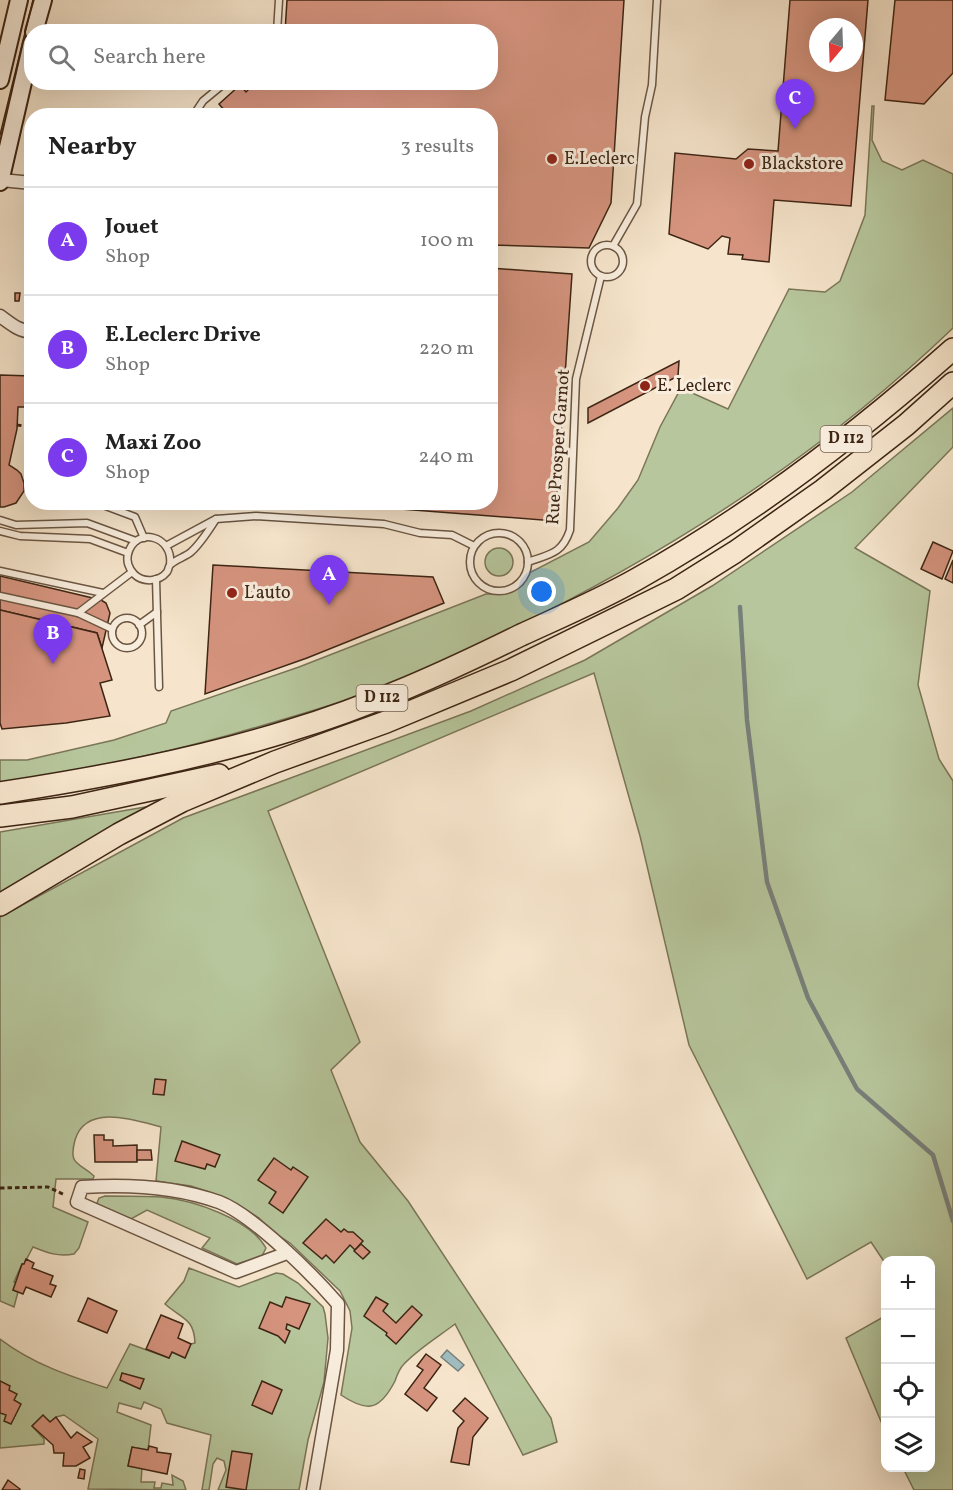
<!DOCTYPE html>
<meta charset="utf-8">
<style>
body{margin:0;font-family:Vollkorn,serif;background:#f2f2f2;color:#222}
.controls{position:absolute;right:18px;bottom:18px;display:grid;overflow:hidden;border-radius:12px;box-shadow:0 6px 24px #0002}
.controls button{width:54px;height:54px;display:grid;place-items:center;padding:0;border:0;border-bottom:2px solid #e0e0e0;background:#fff;color:#222;font:30px sans-serif}
.compass{position:absolute;left:809px;top:18px;width:54px;height:54px;border-radius:50%;background:#fff;box-shadow:0 6px 24px #0002;rotate:199deg}
.you{position:absolute;left:542px;top:592px;width:21px;height:21px;margin:-15px;border:4px solid #fff;border-radius:50%;background:#1a73e8;box-shadow:0 0 0 9px #1a73e833}
.badge{display:grid;place-items:center;width:39px;height:39px;border-radius:50%;background:#7c3aed;color:#fff;font-size:20px;font-weight:700}
.pin{position:absolute;translate:-50% -50px;filter:drop-shadow(0 2px 3px #0008)}
.pin::after{content:'';position:absolute;top:32px;width:21px;height:18px;background:inherit;clip-path:polygon(0 0,100% 0,50% 100%)}
.list{margin:0;padding:0;list-style:none}
h2{display:flex;justify-content:space-between;align-items:center;height:78px;margin:0;padding:0 24px;font-size:26px}
h2 small{font-size:20px;font-weight:400;color:#767676}
.list li{display:grid;grid-template-columns:39px 1fr auto;gap:18px;align-items:center;box-sizing:border-box;height:108px;padding:0 24px;border-top:2px solid #e0e0e0}
.list b{display:block;font-size:22px;white-space:nowrap}
.list p{margin:0;font-size:20px;white-space:nowrap;color:#767676}
.list em{font-size:20px;font-style:normal;color:#767676}
.icon{flex:none;width:33px;height:33px;fill:none;stroke:currentColor;stroke-width:2;stroke-linecap:round;stroke-linejoin:round}
.map{position:relative;flex:none;width:953px;height:1490px;overflow:hidden}
.search{position:absolute;background:#fff;box-shadow:0 6px 24px #0002;left:24px;top:24px;width:474px;height:66px;display:flex;align-items:center;gap:15px;box-sizing:border-box;padding:0 21px;border-radius:24px;color:#767676;font-size:22px}
.panel{position:absolute;background:#fff;box-shadow:0 6px 24px #0002;left:24px;top:108px;width:474px;height:402px;border-radius:24px}
.map>svg:first-child{display:block}
.green{fill:#b7c69c;stroke:#7a7658;stroke-width:1.5}
.water{fill:#a0bdc0;stroke:#78807b;stroke-width:1.5}
.lines{fill:none;stroke-linecap:round;stroke-linejoin:round}
.stream{stroke:#78807b;stroke-width:4.5}
.building{fill:#d6947f;stroke:#3d2514;stroke-width:1.5;fill-rule:evenodd}
.lane-casing{stroke:#6b5542;stroke-width:9}
.street-casing{stroke:#6b5542;stroke-width:15}
.secondary-casing{stroke:#3d2514;stroke-width:20}
.highway-casing{stroke:#3d2514;stroke-width:24}
.path{stroke:#3d2514;stroke-width:3;stroke-dasharray:4.5 3;stroke-linecap:butt}
.lane{stroke:#f9eede;stroke-width:6}
.street{stroke:#f9eede;stroke-width:12}
.secondary{stroke:#f9eede;stroke-width:16}
.highway{stroke:#f6e5cc;stroke-width:21}
.tram{stroke:#3d2514;stroke-width:1.5}
.poi-dot{fill:#8f2418;stroke:#f9eede;stroke-width:2}
.labels{text-anchor:middle;dominant-baseline:central;stroke-width:6;stroke-linejoin:round;paint-order:stroke}
.shield{fill:#f9eede;stroke:#756151;stroke-width:1.5}
.shield-label{font-size:16px;font-weight:bold;fill:#3d2514}
.poi-label{font-size:18px;fill:#3d2514;stroke:#f9eede;text-anchor:start}
.street-label{font-size:18px;fill:#3d2514;stroke:#f9eede}
</style>
<div class="map">
<svg width="953" height="1490" viewBox="0 0 953 1490">
<rect width="100%" height="100%" fill="#f6e5cc"/>
<filter id="stains"><feTurbulence type="fractalNoise" baseFrequency=".00333" numOctaves="4"/><feColorMatrix values="0 0 0 0 .2 0 0 0 0 .09 0 0 0 0 .02 0 0 0 .5 -.17"/></filter>
<radialGradient id="worn" r=".72"><stop offset=".6" stop-color="#630" stop-opacity="0"/><stop offset="1" stop-color="#630" stop-opacity=".3"/></radialGradient>
<g class="green">
<path d="M872 106H874L872 140 882 161 902 170 923 160 953 174V328C823 453 671 552 509 630 461 653 412 677 361 695 315 711 268 724 222 737 171 751 121 762 69 771 46 776 23 780 0 782V760H27L114 740 166 723 171 711 299 667 486 594H506L523 585 529 573 589 542 618 508 638 480 660 427 681 388 728 409 789 289 825 292 840 281 865 215Z"/>
<path d="M953 408V447L855 548 930 591 918 685 939 759 953 781V1490H914L903 1468H930V1260H886L885 1263 871 1242 807 1279 689 1045 640 836 594 673 268 811 360 1042 331 1070 360 1142 408 1201 551 1418 557 1442 523 1455 455 1324C438 1337 418 1349 404 1364 400 1368 397 1375 395 1381 380 1410 368 1413 341 1395L352 1328 350 1311 340 1291 290 1243 270 1230 259 1218 226 1198 191 1186 156 1181 161 1127C135 1120 86 1103 75 1140 68 1166 79 1162 94 1176L93 1179H56L53 1207 88 1222 79 1248 74 1254C58 1257 48 1253 33 1247L24 1264H22L14 1282 16 1283 13 1290 18 1292 14 1307 0 1301V917L183 818 471 711 585 660 712 586 852 492Z"/>
<circle cx="499" cy="562" r="14"/>
<path d="M151 806 0 897V832Z"/>
<path d="M105 1196C124 1196 143 1196 161 1197 193 1200 250 1219 266 1248L262 1256 237 1264 202 1248 210 1238 147 1210 131 1219 101 1207 97 1203 99 1198Z"/>
<path d="M189 1268 239 1287 276 1273 283 1274 298 1283 323 1307 325 1314 328 1338 324 1382 308 1440 299 1490H218L226 1470 224 1461 217 1458 213 1464 209 1490H202L211 1435 167 1423 161 1409 144 1402 141 1409 119 1403 117 1412 151 1425 148 1450 132 1447 128 1466 142 1468 141 1482H155L154 1488H161L162 1483 173 1485 172 1475 183 1481 186 1490 88 1489 98 1439 64 1415 56 1417 50 1422 43 1416 32 1426 44 1439V1444L0 1448V1339C33 1364 69 1376 107 1388L130 1344 169 1358 172 1352 185 1358 191 1344 195 1343C194 1318 182 1319 165 1304L184 1281Z"/>
<path d="M885 1316V1431L846 1338Z"/>
</g>
<path class="water" d="M447 1350 464 1365 458 1371 441 1357Z"/>
<g class="lines">
<path class="stream" d="M740 607 747 720 767 882 808 998 857 1089 933 1155 953 1221"/>
</g>
<g class="building">
<path d="M287 0H624L611 203 589 248 490 245V116H219L225 111 219 104 240 85 246 92 253 85 281 87V82H490V32H285Z"/>
<path d="M790 0H868L851 206 774 200 769 262 742 259 743 255 728 254 730 238 722 236 708 249 669 234 675 153 736 159 748 149 778 151ZM818 27H854V63H818Z"/>
<path d="M895 0H953V73L924 104 885 100Z"/>
<path d="M490 268 572 274 555 521 310 502H490Z"/>
<path d="M15 293H20L19 301H15Z"/>
<path d="M679 361 678 376 588 423V408Z"/>
<path d="M0 375 32 376V407H18L17 429 9 465 17 470 21 474 24 483V491L16 503 4 507H0Z"/>
<path d="M933 542 953 551 942 579 921 569Z"/>
<path d="M953 560V583L945 579Z"/>
<path d="M213 565 433 577 444 603 307 658 205 694Z"/>
<path d="M0 576 101 600 106 603 110 613 102 648 97 633 0 610Z"/>
<path d="M0 610 97 633 112 680 100 683 110 716 66 723 2 729 0 723Z"/>
<path d="M155 1079 166 1080 164 1095 153 1094Z"/>
<path d="M94 1135H104V1140H113V1146L137 1145V1162H95Z"/>
<path d="M182 1141 220 1155 215 1167 207 1164 205 1169 175 1161Z"/>
<path d="M137 1150H151L152 1160H137Z"/>
<path d="M274 1158 291 1170 293 1167 308 1177 283 1213 269 1203 276 1192 258 1180Z"/>
<path d="M326 1219 341 1232 344 1229 348 1232H353L363 1241 355 1250 350 1245 334 1263 326 1255 322 1259 303 1243Z"/>
<path d="M361 1244 370 1252 363 1259 354 1251Z"/>
<path d="M26 1259 34 1263 32 1268 53 1276 50 1284 56 1286 51 1297 26 1287 23 1294 13 1290 22 1264H24Z"/>
<path d="M286 1297 310 1304 299 1329 287 1324 286 1329 290 1331 285 1343 278 1336 259 1328 270 1302 282 1307Z"/>
<path d="M376 1297 388 1304 383 1311 396 1323 412 1306 422 1315 396 1344 386 1335 387 1333 364 1316Z"/>
<path d="M88 1298 117 1311 107 1333 78 1321Z"/>
<path d="M161 1315 183 1324 178 1338 191 1344 185 1358 172 1352 169 1358 146 1349Z"/>
<path d="M426 1354 441 1365 424 1388 437 1398 427 1411 405 1394 423 1370 417 1366Z"/>
<path d="M122 1373 144 1379 140 1389 120 1380Z"/>
<path d="M0 1381 10 1386 9 1390 17 1394 14 1400 21 1404 11 1424 4 1421 6 1415 0 1413Z"/>
<path d="M262 1381 282 1390 272 1414 252 1405Z"/>
<path d="M465 1398 488 1418 473 1437 469 1465 451 1462 458 1428 464 1421 453 1411Z"/>
<path d="M43 1415 50 1422 56 1417 71 1438 77 1432 92 1442 83 1447 90 1458 76 1466H63L64 1453H54L53 1445 32 1426Z"/>
<path d="M149 1446 157 1448V1452L171 1454 167 1474 128 1466 132 1447 148 1450Z"/>
<path d="M232 1451 252 1454 246 1490 226 1487Z"/>
<path d="M80 1469 85 1470 84 1479 78 1478Z"/>
<path d="M8 1480 20 1489V1490H2Z"/>
</g>
<g class="lines">
<defs>
<g id="lane">
<path d="M277 32 279 0"/>
<path d="M193 116 203 101 226 82"/>
<circle cx="607" cy="261" r="16"/>
<path d="M613 246 637 204 645 117 652 85 657 0"/>
<path d="M95 502 135 517 144 538"/>
<path d="M0 520 16 525 87 523 136 541"/>
<path d="M0 531 20 536 90 539 128 553"/>
<circle cx="499" cy="562" r="29"/>
<path d="M166 546 216 519 256 516 384 524 420 533 452 535 474 546"/>
<path d="M528 562C550 554 562 554 570 530L576 379 601 276"/>
<path d="M170 565C174 535 135 526 128 554 126 561 129 569 134 574 143 583 159 582 167 572 170 567 167 568 171 564 177 559 185 557 191 552 201 543 209 530 216 519"/>
<path d="M0 571 103 593"/>
<path d="M156 579 159 687"/>
<path d="M0 596 78 613 132 572"/>
<path d="M78 613 112 629"/>
<circle cx="127" cy="633" r="15"/>
<path d="M139 625 157 612"/>
</g>
<g id="street">
<path d="M1 180 32 183"/>
<path d="M0 316C10 323 18 331 32 332"/>
<path d="M287 1253 236 1272 77 1202 82 1187C128 1184 175 1186 219 1202 253 1215 313 1275 338 1304L337 1350 313 1490"/>
</g>
<g id="secondary">
<path d="M34 32 43 0"/>
<path d="M0 80 19 0"/>
<path d="M0 182 32 43"/>
</g>
<g id="highway">
<path d="M0 793C97 778 194 760 288 731 369 707 446 672 521 635 560 617 600 600 637 579 752 515 855 436 953 349"/>
<path d="M0 816 72 807 219 775"/>
<path d="M0 905 119 834 182 801 275 762 386 722 511 670 676 589 735 552 823 490 906 425 953 383"/>
</g>
</defs>
<use href="#lane" class="lane-casing"/>
<use href="#street" class="street-casing"/>
<use href="#secondary" class="secondary-casing"/>
<use href="#highway" class="highway-casing"/>
<g class="path">
<path d="M17 425 24 426"/>
<path d="M0 1188 48 1187 65 1195"/>
</g>
<use href="#lane" class="lane"/>
<use href="#street" class="street"/>
<use href="#secondary" class="secondary"/>
<use href="#highway" class="highway"/>
<path class="tram" d="M0 135 33 0"/>
</g>
<g class="poi-dot">
<circle cx="552" cy="159" r="6"/>
<circle cx="749" cy="164" r="6"/>
<circle cx="645" cy="386" r="6"/>
<circle cx="232" cy="593" r="6"/>
</g>
<g class="labels">
<g class="shield">
<rect x="820.5" y="426" width="51" height="26" rx="4.5"/>
<rect x="356.5" y="685" width="51" height="26" rx="4.5"/>
</g>
<g class="shield-label">
<text x="846" y="439">D 112</text>
<text x="382" y="698">D 112</text>
</g>
<g class="poi-label">
<text x="564" y="159">E.Leclerc</text>
<text x="761" y="164">Blackstore</text>
<text x="657" y="386">E. Leclerc</text>
<text x="244" y="593">L'auto</text>
</g>
<g class="street-label">
<text transform="translate(559 447) rotate(-86)">Rue Prosper Garnot</text>
</g>
</g>
<rect width="100%" height="100%" filter="url(#stains)"/>
<rect width="100%" height="100%" fill="url(#worn)"/>
</svg>
<div class="controls">
<button>+</button>
<button>−</button>
<button><svg class="icon" aria-label="locate" viewBox="0 0 24 24"><circle cx="12" cy="12" r="6"/><path d="M12 2v4M12 18v4M2 12h4M18 12h4"/></svg></button>
<button><svg class="icon" aria-label="layers" viewBox="0 0 24 24"><path d="M12 4l9 5-9 5-9-5zM3 14l9 5 9-5"/></svg></button>
</div>
<svg class="compass" viewBox="-18 -18 36 36"><path d="M0-13l5 13h-10z" fill="#e53935"/><path d="M0 13l5-13h-10z" fill="#767676"/></svg>
<div class="you"></div>
<div class="pin badge" style="left:329px;top:605px">A</div>
<div class="pin badge" style="left:53px;top:664px">B</div>
<div class="pin badge" style="left:795px;top:129px">C</div>
<div class="search"><svg class="icon" aria-label="search" viewBox="0 0 24 24"><circle cx="10" cy="10" r="6"/><path d="M15 15l6 6"/></svg>Search here</div>
<section class="panel">
<h2>Nearby<small>3 results</small></h2>
<ul class="list">
<li><span class="badge">A</span><div><b>Jouet</b><p>Shop</p></div><em>100 m</em></li>
<li><span class="badge">B</span><div><b>E.Leclerc Drive</b><p>Shop</p></div><em>220 m</em></li>
<li><span class="badge">C</span><div><b>Maxi Zoo</b><p>Shop</p></div><em>240 m</em></li>
</ul>
</section>
</div>
